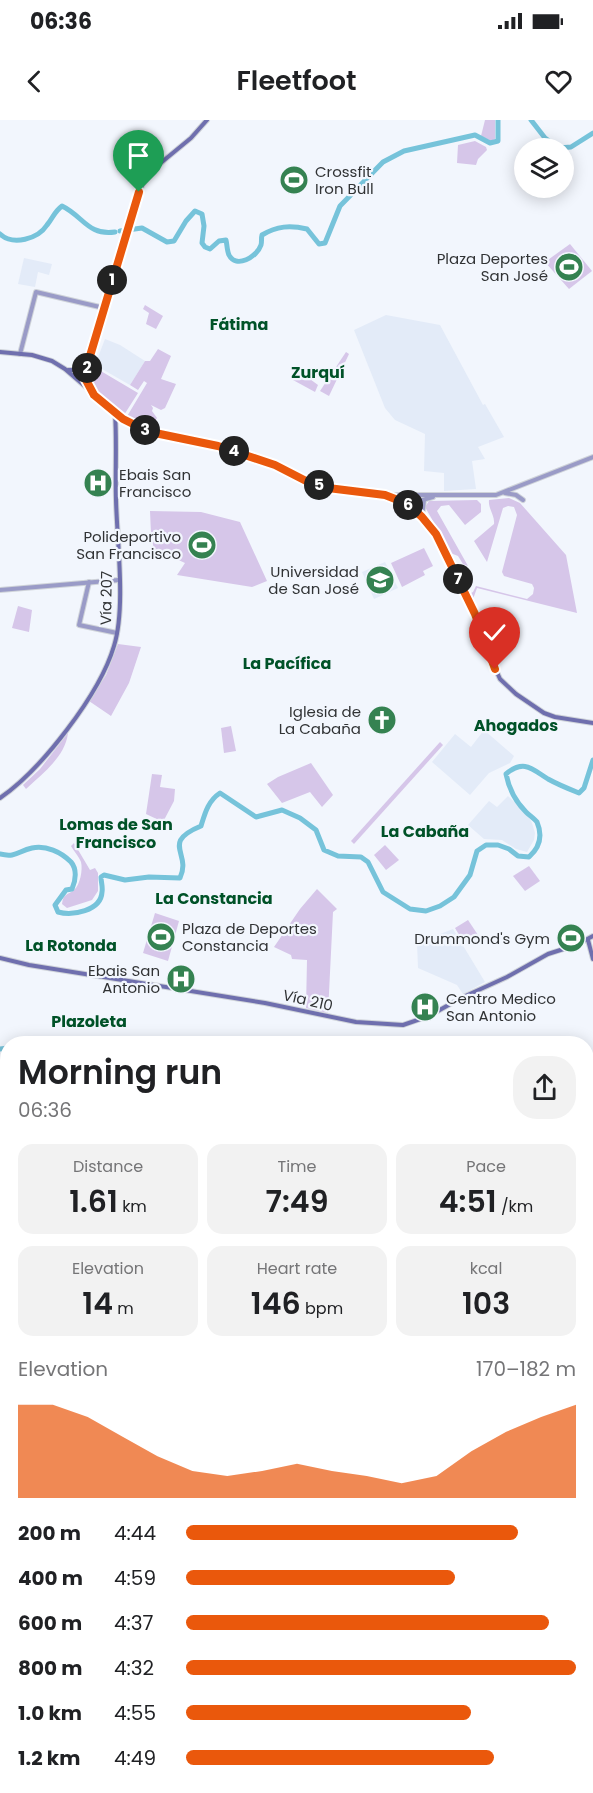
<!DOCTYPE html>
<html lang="en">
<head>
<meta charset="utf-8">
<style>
  body { margin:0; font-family:Poppins,sans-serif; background:#f2f2f2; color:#202124; height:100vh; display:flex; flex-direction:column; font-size:22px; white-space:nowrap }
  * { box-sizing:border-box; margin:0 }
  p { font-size:20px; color:#757577 }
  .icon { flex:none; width:33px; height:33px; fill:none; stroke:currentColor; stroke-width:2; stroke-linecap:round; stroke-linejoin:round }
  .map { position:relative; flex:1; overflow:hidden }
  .drawer { position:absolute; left:0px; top:916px; width:594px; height:758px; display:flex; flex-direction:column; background:#fff; border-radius:24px 24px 0 0; box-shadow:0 3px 15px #0003 }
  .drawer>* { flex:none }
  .controls { position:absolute; left:514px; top:18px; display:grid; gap:12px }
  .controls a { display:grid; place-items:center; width:60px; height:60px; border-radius:50%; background:#fff; box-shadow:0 3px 15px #0003; font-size:30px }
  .pin { position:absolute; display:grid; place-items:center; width:51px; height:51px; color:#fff; margin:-62px -26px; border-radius:50% 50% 50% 0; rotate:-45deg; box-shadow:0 0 6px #0007 }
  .pin .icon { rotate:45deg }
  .km { position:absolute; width:30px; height:30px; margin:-15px; border-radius:50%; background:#222; color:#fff; font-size:16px; line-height:30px; text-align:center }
  .round { display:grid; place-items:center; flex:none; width:63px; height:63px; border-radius:24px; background:#f2f2f2 }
  .summary { display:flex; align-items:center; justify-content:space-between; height:102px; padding:0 18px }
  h1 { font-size:33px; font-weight:600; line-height:45px }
  .metrics { display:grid; grid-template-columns:repeat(3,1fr); gap:9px; height:102px; padding:6px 18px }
  .metrics div { display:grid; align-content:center; border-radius:15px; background:#f2f2f2; text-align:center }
  .metrics b { font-size:30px; font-weight:600 }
  .metrics small { font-size:16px; font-weight:400 }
  .metrics p { font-size:16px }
  .chart { height:168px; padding:12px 18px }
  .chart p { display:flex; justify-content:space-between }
  .chart svg { width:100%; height:108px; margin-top:6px; fill:#ea580c; opacity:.7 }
  ul { padding:0 18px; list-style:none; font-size:20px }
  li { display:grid; grid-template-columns:96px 72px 1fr; align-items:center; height:45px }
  li i { height:15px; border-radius:8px; background:#ea580c }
  .status { display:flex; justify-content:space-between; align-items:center; height:42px; padding:0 30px; background:#fff; direction:ltr }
  .status svg { height:16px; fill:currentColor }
  header { display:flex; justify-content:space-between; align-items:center; height:78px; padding:0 18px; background:#fff; font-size:27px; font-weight:600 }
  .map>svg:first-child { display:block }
  .built { fill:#e3ebf8 }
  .green { fill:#d6c6e9 }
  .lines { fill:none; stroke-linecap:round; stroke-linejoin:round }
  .stream { stroke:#76c3da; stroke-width:1.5 }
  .river { stroke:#76c3da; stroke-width:5 }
  .tertiary-casing { stroke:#cfd3d9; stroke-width:6 }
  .secondary-casing { stroke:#cfd3d9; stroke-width:6 }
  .tertiary { stroke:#9a9bc7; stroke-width:4 }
  .secondary { stroke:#6f6fae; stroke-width:4 }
  .route-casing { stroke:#fff; stroke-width:12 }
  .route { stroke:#ea580c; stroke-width:8 }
  .labels { text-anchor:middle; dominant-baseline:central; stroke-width:4.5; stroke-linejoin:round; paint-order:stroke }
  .poi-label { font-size:15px; fill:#313335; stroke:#f2f6fd; text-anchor:end }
  .street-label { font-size:15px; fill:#313335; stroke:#f2f6fd }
  .neighbourhood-label { font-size:16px; font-weight:bold; fill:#005228; stroke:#f2f6fd }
</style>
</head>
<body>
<div class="status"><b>06:36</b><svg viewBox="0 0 49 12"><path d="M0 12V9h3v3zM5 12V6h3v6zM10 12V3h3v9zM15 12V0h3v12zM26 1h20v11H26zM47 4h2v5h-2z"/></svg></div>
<header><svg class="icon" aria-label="back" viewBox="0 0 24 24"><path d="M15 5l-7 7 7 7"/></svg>Fleetfoot<svg class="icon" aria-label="heart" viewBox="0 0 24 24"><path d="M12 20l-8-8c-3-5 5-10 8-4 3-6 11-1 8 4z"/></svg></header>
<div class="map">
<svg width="593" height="1673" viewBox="0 0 593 1673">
  <rect width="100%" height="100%" fill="#f2f6fd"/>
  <g class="built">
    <path d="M24,138l28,6 -3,11 -11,-3 -3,15 -17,-3z"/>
    <path d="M386,195l54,10 43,80 2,-1 19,33 -26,10 7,12 -13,2 4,28 -32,2v-18l-20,-2 1,-37 -30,-14 -10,-12 -31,-78z"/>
    <path d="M105,219l15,6 25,16 -15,24 -35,-20z"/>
    <path d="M385,442l13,26 -24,11 -12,-27z"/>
    <path d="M484,610l30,26 -4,7 -21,10 -19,22 -38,-33 23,-28 16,13z"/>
    <path d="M508,676l20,19 4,8 3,10 -1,7 -7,12 -11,-3 -14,-9 -18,-1 -16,-14 21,-24 8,6z"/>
    <path d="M453,809l32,53 -22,12 -6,-9 -39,-17 -1,-25z"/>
  </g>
  <g class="green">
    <path d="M485,0h10v19l-4,2 -10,-5z"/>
    <path d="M475,21l11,6 1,3 -9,9 -2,6 -19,-2 1,-18z"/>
    <path d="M570,124l22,27 -23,18 -24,-27z"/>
    <path d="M145,185l18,11 -7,13 -10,-5 3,-11 -6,-4z"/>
    <path d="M158,229l13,7 -10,23 15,5 -11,24 -4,2 -10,-5 2,3 -1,3 5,7 -4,6 -6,-5 -5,5 7,4 -23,-10 21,-35 -3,-2 -6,9 -8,-5 15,-24h5z"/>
    <path d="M346,232l3,2 -20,42 -9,-5z"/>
    <path d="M94,247l44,26 -14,22c-17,-14 -38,-23 -30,-48z"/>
    <path d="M299,251l19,14 -3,7 -22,-12z"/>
    <path d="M509,378l11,5 46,52 11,58 -100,-25 -5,14 -3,-8 4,-2 3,-6 51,13 6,-5 1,-6 -2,-4 -28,-8 -2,-4 15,-57 -3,-8 -6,-1 -5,2 -16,54 -13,-21 20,-17c1,-9 -6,-15 -5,-24z"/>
    <path d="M477,380l4,4v8l-16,13 -16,-20 -8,1 -4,5 31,55 -5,-2 -5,-8 -10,-4 -7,-17 -16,-28 4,-6z"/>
    <path d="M150,391l51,1 39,10 27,59 -15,6 -75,-12 8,-12 -22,-10 -5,5c-8,-15 -7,-30 -8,-47z"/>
    <path d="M424,428l9,18 -10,5 2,4 -23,12 -11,-24z"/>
    <path d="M18,486l14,4 -3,22 -17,-4z"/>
    <path d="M118,524l23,3 -12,36 -18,33 -22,-15 17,-26z"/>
    <path d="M231,606l5,25 -12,2 -3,-25z"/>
    <path d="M68,613c-3,24 -25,40 -42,56l-3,-4 17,-16z"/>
    <path d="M440,622l3,3 -89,99 -3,-3z"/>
    <path d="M311,643l22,32 -11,12 -12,-15 -28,11 -15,-19 11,-7z"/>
    <path d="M152,654l10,1 -2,12 15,2 -1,12 -11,21 -17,-8z"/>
    <path d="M74,723l16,27 5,-2 3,5v18l-6,9 -25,8 -5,-4c1,-10 5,-9 12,-14 6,-5 9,-20 7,-28 -2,-5 -7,-11 -10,-16z"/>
    <path d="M385,725l14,15 -13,10 -12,-15z"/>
    <path d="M529,746l11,15 -15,10 -12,-15z"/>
    <path d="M317,769l20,20 -4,3 -5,101 -22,-5 1,-48 -15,-1 -1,-4 -17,-8 26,-38z"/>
    <path d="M155,793l24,8 -11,40 -25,-8z"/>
    <path d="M468,800l10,15 -14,8 -9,-15z"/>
    <path d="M587,1288l4,3 2,5v65l-6,3z"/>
    <path d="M587,1573h6v100h-577l11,-7h559z"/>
  </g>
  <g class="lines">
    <g class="stream">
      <path d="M586,1284l7,3"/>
      <path d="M0,1362l8,-12"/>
    </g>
    <g class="river">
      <path d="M531,0l14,18 14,10 12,-1 22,-14"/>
      <path d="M120,111l22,-3 25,14 7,-1 12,-20 9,-10 7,3 2,12 -2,17 3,4 5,2 9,-8 7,-1c1,4 1,11 3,15 7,14 28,2 32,-10 1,-3 0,-7 1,-10 15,-9 28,-10 45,-6l12,15 6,-1 15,-37 43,-44 21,-11 71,-16 15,8 8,-2v-21"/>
      <path d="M0,114c13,12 38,5 47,-9 6,-7 7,-13 15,-19 21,10 26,30 53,26"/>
      <path d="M0,734c16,4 18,-3 32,-6 14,-3 29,4 39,14 6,7 5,18 1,27l-6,1 -11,15 3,7c14,4 43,-1 44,-20 1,-5 -1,-10 -1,-15l3,-2 21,5 24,-3 31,1c12,-25 -20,-35 21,-52 4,-13 7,-25 19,-33l36,24 26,-7 18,8 16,12 8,20 14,6 23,1 7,5 15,30 27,17 16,2 14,-5 14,-9 16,-22 7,-24 9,-6h12l11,4 9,7 11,1c10,-9 14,-21 8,-35 -2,-3 -8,-7 -11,-10 -10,-10 -17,-23 -20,-38 18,-15 26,-5 42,5 9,5 21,10 31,14l5,-5 9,-28"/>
      <path d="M0,929l8,-1"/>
      <path d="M586,1053l7,-6"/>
    </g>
    <g class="tertiary-casing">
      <g id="tertiary">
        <path d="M20,234l16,-62 68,16"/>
        <path d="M505,373l11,2 7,5"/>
        <path d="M389,375h107l97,-38"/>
        <path d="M408,384l25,-7"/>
        <path d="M422,397l2,-17"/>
        <path d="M89,462l-10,43 38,8"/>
        <path d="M0,470l119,-10"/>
        <path d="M0,1013l8,5"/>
        <path d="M586,1172l7,-4"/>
      </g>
    </g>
    <g class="secondary-casing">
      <g id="secondary">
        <path d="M0,232l32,3 20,6 13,8 58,50 22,11 73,16 57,19 36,18 25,6 49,5 23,10 14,13 14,17 39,80 16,45 9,20 16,15 28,19 11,4 38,6"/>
        <path d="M68,250h10l8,-4"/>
        <path d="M86,251v9l4,9"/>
        <path d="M75,257l8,-4 7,-14 52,-174 15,-19 34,-28 16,-18"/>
        <path d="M0,678c41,-28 100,-104 114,-152 12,-39 3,-104 2,-146 -1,-29 1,-58 -1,-87"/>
        <path d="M588,820l5,19"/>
        <path d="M0,838l29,7 236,38 91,19 47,3 26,-9 32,-18 46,-21 41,-23 28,-9 17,-9"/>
      </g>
    </g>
    <use href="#tertiary" class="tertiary"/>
    <use href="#secondary" class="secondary"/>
  </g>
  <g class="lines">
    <g class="route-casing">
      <path id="route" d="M139,72l-52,174 -1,14 8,15 29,24 16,8 16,6 63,13 57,19 35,18 18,5 57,7 23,9 14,13 14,17 39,80 20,55"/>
    </g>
    <use href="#route" class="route"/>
  </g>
  <defs>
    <g id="stadium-disc" transform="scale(1.5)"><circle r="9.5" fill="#358251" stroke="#f2f6fd"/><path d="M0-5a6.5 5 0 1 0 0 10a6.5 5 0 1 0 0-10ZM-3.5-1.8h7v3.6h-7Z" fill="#fff"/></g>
    <g id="hospital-disc" transform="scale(1.5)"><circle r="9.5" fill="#358251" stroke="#f2f6fd"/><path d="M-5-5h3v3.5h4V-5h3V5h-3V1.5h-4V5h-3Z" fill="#fff"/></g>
    <g id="university-disc" transform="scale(1.5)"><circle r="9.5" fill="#358251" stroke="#f2f6fd"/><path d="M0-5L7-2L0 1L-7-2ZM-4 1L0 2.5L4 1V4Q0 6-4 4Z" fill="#fff"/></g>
    <g id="church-disc" transform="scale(1.5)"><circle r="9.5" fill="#358251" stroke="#f2f6fd"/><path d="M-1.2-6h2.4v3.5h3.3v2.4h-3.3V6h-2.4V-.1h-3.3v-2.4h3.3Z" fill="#fff"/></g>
  </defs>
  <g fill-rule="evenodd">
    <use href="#stadium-disc" x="294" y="60"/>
    <use href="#stadium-disc" x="569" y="147"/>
    <use href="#hospital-disc" x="98" y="363"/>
    <use href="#stadium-disc" x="202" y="425"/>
    <use href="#university-disc" x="380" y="460"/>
    <use href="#church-disc" x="382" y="600"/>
    <use href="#stadium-disc" x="161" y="817"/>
    <use href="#stadium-disc" x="571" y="818"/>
    <use href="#hospital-disc" x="181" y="859"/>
    <use href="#hospital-disc" x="425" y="887"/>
  </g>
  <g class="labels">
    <g class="poi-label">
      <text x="315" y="51" text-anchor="start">Crossfit<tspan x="315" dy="17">Iron Bull</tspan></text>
      <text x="548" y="138">Plaza Deportes<tspan x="548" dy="17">San José</tspan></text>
      <text x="119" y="354" text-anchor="start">Ebais San<tspan x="119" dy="17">Francisco</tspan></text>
      <text x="181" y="416">Polideportivo<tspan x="181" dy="17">San Francisco</tspan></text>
      <text x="359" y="451">Universidad<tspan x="359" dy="17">de San José</tspan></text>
      <text x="361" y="591">Iglesia de<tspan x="361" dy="17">La Cabaña</tspan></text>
      <text x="182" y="808" text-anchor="start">Plaza de Deportes<tspan x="182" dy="17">Constancia</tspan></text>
      <text x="550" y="818">Drummond's Gym</text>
      <text x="160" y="850">Ebais San<tspan x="160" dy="17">Antonio</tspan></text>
      <text x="446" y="878" text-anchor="start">Centro Medico<tspan x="446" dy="17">San Antonio</tspan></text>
    </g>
    <g class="street-label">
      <text transform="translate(106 478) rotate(-89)">Vía 207</text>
      <text transform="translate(308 880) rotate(13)">Vía 210</text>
    </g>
    <g class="neighbourhood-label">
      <text x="239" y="204">Fátima</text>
      <text x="318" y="252">Zurquí</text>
      <text x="287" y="543">La Pacífica</text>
      <text x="516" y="605">Ahogados</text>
      <text x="116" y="704">Lomas de San<tspan x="116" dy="18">Francisco</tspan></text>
      <text x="425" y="711">La Cabaña</text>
      <text x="214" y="778">La Constancia</text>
      <text x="71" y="825">La Rotonda</text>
      <text x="89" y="901">Plazoleta</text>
    </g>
  </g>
</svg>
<div class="controls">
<a><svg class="icon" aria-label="layers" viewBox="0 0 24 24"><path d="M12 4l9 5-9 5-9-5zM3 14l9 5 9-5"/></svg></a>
</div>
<div class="pin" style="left:139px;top:72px;background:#1e9e55"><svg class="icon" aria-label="arrive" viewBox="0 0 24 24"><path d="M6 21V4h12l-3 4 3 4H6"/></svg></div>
<div class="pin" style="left:495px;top:549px;background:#d93025"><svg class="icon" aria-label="check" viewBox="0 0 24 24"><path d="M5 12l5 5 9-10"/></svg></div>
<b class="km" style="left:112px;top:160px">1</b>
<b class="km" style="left:87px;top:248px">2</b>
<b class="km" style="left:145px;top:310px">3</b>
<b class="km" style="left:234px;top:331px">4</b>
<b class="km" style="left:319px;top:365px">5</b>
<b class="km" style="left:408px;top:385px">6</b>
<b class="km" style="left:458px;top:459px">7</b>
<section class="drawer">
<div class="summary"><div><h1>Morning run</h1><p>06:36</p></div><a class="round"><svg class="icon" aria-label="share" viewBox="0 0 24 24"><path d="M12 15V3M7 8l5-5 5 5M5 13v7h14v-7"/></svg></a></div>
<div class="metrics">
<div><p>Distance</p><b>1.61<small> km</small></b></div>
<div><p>Time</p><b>7:49</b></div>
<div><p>Pace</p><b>4:51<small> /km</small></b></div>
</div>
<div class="metrics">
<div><p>Elevation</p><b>14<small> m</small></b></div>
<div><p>Heart rate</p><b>146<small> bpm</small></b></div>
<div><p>kcal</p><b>103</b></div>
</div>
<div class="chart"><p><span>Elevation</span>170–182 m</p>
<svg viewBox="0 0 160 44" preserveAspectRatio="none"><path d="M0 44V6L10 6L20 11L30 19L40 27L50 33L60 35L70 33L80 30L90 33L100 35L110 38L120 35L130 25L140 17L150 11L160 6V44z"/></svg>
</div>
<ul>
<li><b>200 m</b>4:44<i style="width:85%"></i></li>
<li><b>400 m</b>4:59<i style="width:69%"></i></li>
<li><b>600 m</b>4:37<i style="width:93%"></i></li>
<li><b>800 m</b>4:32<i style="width:100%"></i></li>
<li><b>1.0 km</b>4:55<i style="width:73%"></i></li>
<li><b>1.2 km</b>4:49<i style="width:79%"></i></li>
</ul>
</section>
</div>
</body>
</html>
